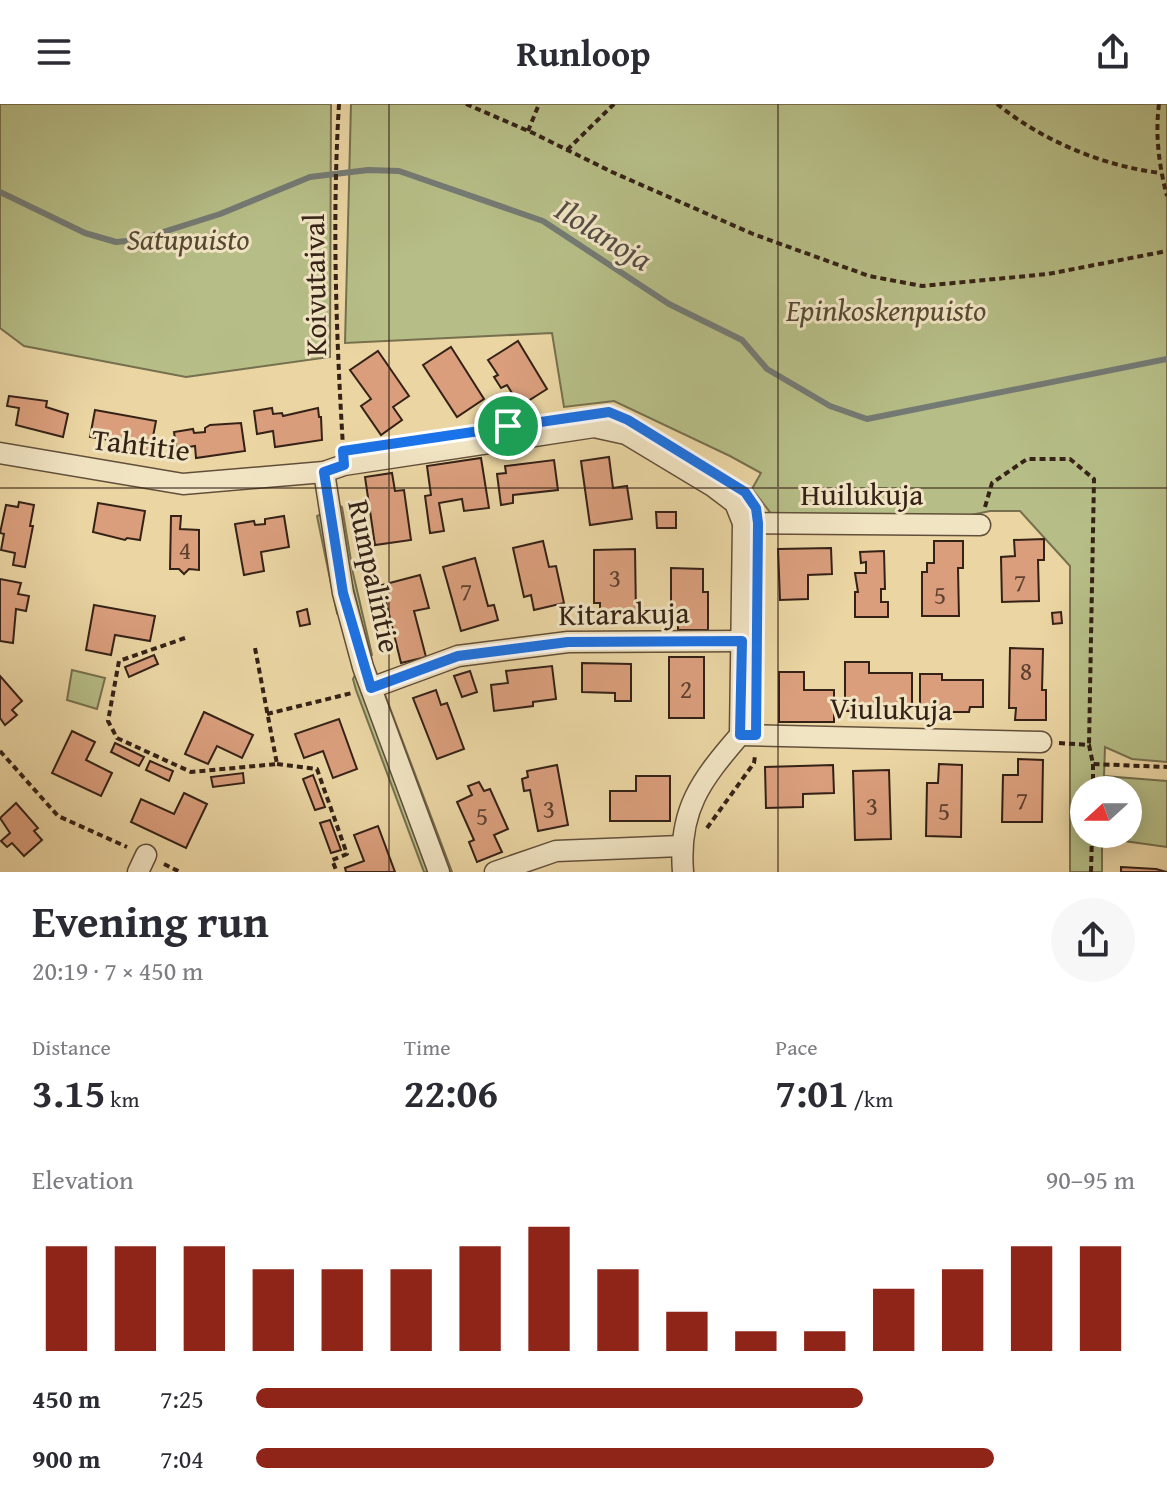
<!DOCTYPE html>
<html lang="en">
<head>
<meta charset="utf-8">
<style>
  body { margin:0; font-family:"Gentium Book Plus",serif; background:#f7f7f7; color:#2b2b33; height:100vh; display:flex; flex-direction:column; font-size:30px; white-space:nowrap }
  * { box-sizing:border-box; margin:0 }
  p { font-size:26px; color:#7c7c81 }
  .icon { flex:none; width:44px; height:44px; fill:none; stroke:currentColor; stroke-width:2; stroke-linecap:round; stroke-linejoin:round }
  .map { position:relative; height:768px; overflow:hidden }
  .details { display:flex; flex-direction:column; background:#fff; flex:1 }
  .details>* { flex:none }
  .needle { width:52px; rotate:249deg }
  .tools { position:absolute; left:1070px; top:672px; display:grid; gap:16px }
  .tools a { display:grid; place-items:center; width:72px; height:72px; border-radius:50%; background:#fff; box-shadow:0 4px 20px #0003; font-size:40px }
  .pin { position:absolute; display:grid; place-items:center; width:68px; height:68px; color:#fff; margin:-34px; border:4px solid #fff; border-radius:50%; box-shadow:0 2px 8px #0007 }
  .round { display:grid; place-items:center; flex:none; width:84px; height:84px; border-radius:42px; background:#f7f7f7 }
  .overview { display:flex; align-items:center; justify-content:space-between; height:136px; padding:0 32px }
  h1 { font-size:44px; font-weight:700; line-height:60px }
  .figures { display:grid; grid-template-columns:repeat(3,1fr); gap:12px; height:136px; padding:8px 32px }
  .figures div { display:grid; align-content:center }
  .figures b { font-size:40px; font-weight:700 }
  .figures small { font-size:22px; font-weight:400 }
  .figures p { font-size:22px }
  .chart { height:224px; padding:16px 32px }
  .chart p { display:flex; justify-content:space-between }
  .chart svg { width:100%; height:144px; margin-top:8px; stroke:#8f2418; stroke-width:6 }
  ul { padding:0 32px; list-style:none; font-size:26px }
  li { display:grid; grid-template-columns:128px 96px 1fr; align-items:center; height:60px }
  li i { height:20px; border-radius:10px; background:#8f2418 }
  header { display:flex; justify-content:space-between; align-items:center; height:104px; padding:0 32px; background:#fff; font-size:36px; font-weight:700 }
  .map>svg:first-child { display:block }
  .green { fill:#b6bd86; stroke:#76704e; stroke-width:2; fill-rule:evenodd }
  .lines { fill:none; stroke-linecap:round; stroke-linejoin:round }
  .stream { stroke:#747a74; stroke-width:6 }
  .building { fill:#da9e7c; stroke:#352217; stroke-width:2 }
  .minor-casing { stroke:#624f3a; stroke-width:23 }
  .path { stroke:#352217; stroke-width:4; stroke-dasharray:6 4; stroke-linecap:butt }
  .minor { stroke:#f1e4c3; stroke-width:20 }
  .route-casing { stroke:#fff; stroke-width:16 }
  .route { stroke:#1a73e8; stroke-width:10 }
  .grid { fill:none; stroke:#352217; stroke-width:2; stroke-opacity:0.55 }
  .labels { text-anchor:middle; dominant-baseline:central; stroke-width:6; stroke-linejoin:round; paint-order:stroke }
  .number-label { font-size:26px; fill:#5e4130 }
  .park-label { font-size:30px; font-style:italic; fill:#554933; stroke:#f1e4c3 }
  .street-label { font-size:30px; fill:#352217; stroke:#f1e4c3 }
  .water-label { font-size:32px; font-style:italic; fill:#544e46; stroke:#f1e4c3 }
</style>
</head>
<body>
<header><svg class="icon" aria-label="menu" viewBox="0 0 24 24"><path d="M4 6h16M4 12h16M4 18h16"/></svg>Runloop<svg class="icon" aria-label="share" viewBox="0 0 24 24"><path d="M12 15V3M7 8l5-5 5 5M5 13v7h14v-7"/></svg></header>
<div class="map">
<svg width="1167" height="768" viewBox="0 0 1167 768">
  <rect width="100%" height="100%" fill="#ead5a3"/>
  <filter id="stains"><feTurbulence type="fractalNoise" baseFrequency=".0025" numOctaves="4"/><feColorMatrix values="0 0 0 0 .2 0 0 0 0 .09 0 0 0 0 .02 0 0 0 .5 -.17"/></filter>
  <radialGradient id="worn" r=".72"><stop offset=".6" stop-color="#630" stop-opacity="0"/><stop offset="1" stop-color="#630" stop-opacity=".3"/></radialGradient>
  <g class="green">
    <path d="M0,0h331l-1,253 -144,20 -162,-31 -24,-18z"/>
    <path d="M351,0h816v658l-35,-3 -27,-12 -1,29 63,5v66l-65,-9v34h-32v-306l-50,-55h-30l-19,4 -198,1 -21,-27 9,-16 -31,-17 -116,-55 -50,6 -12,-74 -207,10zM1084,686h44v44h-44z"/>
    <path d="M339,401l3,2 11,66 19,82 -2,2 -22,-90z"/>
    <path d="M321,410l17,98 -1,1 -20,-97z"/>
    <path d="M72,566l33,8 -8,31 -30,-9z"/>
    <path d="M355,571l73,197h-4l-68,-182 -3,-11z"/>
    <path d="M384,588l68,180h-4l-66,-175z"/>
  </g>
  <g class="lines">
    <path class="stream" d="M0,88l85,41 31,9 22,-2 82,-26 90,-37 58,-7 31,1 144,50 126,83 73,36 25,29 63,37 37,13 300,-60"/>
  </g>
  <g class="building">
    <path d="M518,237l29,48 -27,17 -13,-21 -6,3 -7,-11 4,-2 -10,-15z"/>
    <path d="M451,243l33,52 -27,18 -34,-52z"/>
    <path d="M378,247l31,45 -16,11 9,13 -21,15 -20,-29 10,-7 -21,-29z"/>
    <path d="M9,292l38,5 -1,6 22,7 -5,23 -47,-12 3,-17 -12,-2z"/>
    <path d="M272,304l1,6 9,-1 1,3 35,-8 1,9h2l1,23 -47,7 -2,-16 -16,3 -3,-23z"/>
    <path d="M95,306l61,11 -6,31 -42,-7 1,-5 -19,-3z"/>
    <path d="M241,319l4,28 -49,7 -1,-12 -7,1 1,4 -12,2 -3,-21 19,-3 1,4 11,-1v-4l5,-3z"/>
    <path d="M609,353l4,31 14,-2 5,33 -42,6 -9,-64z"/>
    <path d="M481,354l8,50 -25,3 -2,-12 -23,4 5,28 -14,2 -5,-37 6,-1 -4,-29z"/>
    <path d="M554,356l4,30 -45,5v8l-12,2 -4,-31 9,-1 -1,-7z"/>
    <path d="M392,369l3,18 9,-1 7,50 -36,5 -10,-68z"/>
    <path d="M19,398l15,3 -4,21h3l-8,41 -12,-2 2,-12 -14,-3 3,-16 -4,-1 6,-28 12,2z"/>
    <path d="M98,399l47,8 -5,29 -13,-2 -2,2 -32,-8z"/>
    <path d="M656,408h20v16h-19z"/>
    <path d="M171,412h10l-1,13 19,1v40l-10,-1 -5,5 -5,-5h-9z"/>
    <path d="M284,412l5,31 -28,5 3,19 -20,4 -9,-51 19,-3 1,4 10,-1v-5z"/>
    <path d="M1044,435v21h-6l1,41 -37,1 -1,-45 14,-1 -1,-16z"/>
    <path d="M543,437l6,26 7,-1 8,37 -30,7 -3,-15 -7,2 -11,-49z"/>
    <path d="M934,437h29v27h-5l1,48h-37v-44h5v-9h7z"/>
    <path d="M831,444l1,26 -24,1v24l-28,1 -2,-51z"/>
    <path d="M635,445l1,66h-36v-12h-6v-53z"/>
    <path d="M884,447l1,38h-4v13h7v15h-33v-25h3l-3,-19h11v-11l-5,1 -1,-11z"/>
    <path d="M475,454l13,48 6,-1 4,15 -37,11 -18,-64z"/>
    <path d="M671,464l32,1v23h5v38h-30v-18h-7z"/>
    <path d="M420,471l9,33 -15,3 12,46 -25,6 -19,-78z"/>
    <path d="M0,475l21,4 -3,11 11,2 -3,15 -10,-2 -3,34 -13,-2z"/>
    <path d="M94,501l61,11 -5,25 -35,-6 -4,20 -25,-5z"/>
    <path d="M307,505l3,15 -10,2 -3,-14z"/>
    <path d="M1061,508l1,11 -9,1 -1,-11z"/>
    <path d="M1010,544l33,1 -1,41h4v30h-31l1,-12h-7z"/>
    <path d="M154,551l4,9 -29,13 -4,-10z"/>
    <rect x="669" y="553" width="35" height="61"/>
    <path d="M845,558h24v11h43v36h-18v7h-16v-5h-33z"/>
    <path d="M582,559l49,1v37h-16v-8l-33,-1z"/>
    <path d="M552,562l4,33 -23,3v4l-39,5 -3,-26 17,-2 -2,-12z"/>
    <path d="M470,567l7,21 -15,5 -8,-21z"/>
    <path d="M779,568h25v18h30v32h-55z"/>
    <path d="M920,570h22v6h41v27h-13l-1,5h-36l1,-3h-14z"/>
    <path d="M0,572l22,25 -10,9 5,5 -12,10 -5,-7z"/>
    <path d="M436,586l5,15 6,-2 17,46 -27,10 -24,-61z"/>
    <path d="M204,608l49,23 -11,23 -25,-12 -9,18 -23,-10z"/>
    <path d="M339,615l18,50 -24,9 -10,-27 -19,7 -9,-24z"/>
    <path d="M72,627l23,11 -9,18 26,13 -11,23 -49,-23z"/>
    <path d="M115,639l29,14 -5,9 -28,-14z"/>
    <path d="M1018,655l25,1 -1,62h-40l1,-47h15z"/>
    <path d="M150,657l23,10 -4,10 -23,-11z"/>
    <path d="M939,660l23,1 -1,72 -35,-1 1,-53h11z"/>
    <path d="M557,661l11,60 -30,6 -8,-41 -6,1 -2,-12 6,-2 -1,-6z"/>
    <path d="M833,661l1,28 -31,1v13l-37,1 -1,-41z"/>
    <path d="M889,666l2,69 -36,1 -2,-69z"/>
    <path d="M243,669l1,10 -31,4 -2,-10z"/>
    <path d="M313,671l12,32 -10,3 -12,-31z"/>
    <path d="M636,672h34v45h-60v-30h26z"/>
    <path d="M479,678l5,9 6,-2 18,40 -14,6 8,17 -25,10 -8,-20 5,-2 -17,-38 15,-7 -4,-9z"/>
    <path d="M184,689l23,11 -21,44 -55,-26 10,-23 33,15z"/>
    <path d="M16,699l22,25 -4,3 8,9 -18,16 -12,-13 -5,4 -6,-6 9,-8 -10,-15z"/>
    <path d="M330,716l11,30 -10,3 -11,-30z"/>
    <path d="M378,722l17,46h-49l-1,-4 19,-7 -10,-26z"/>
    <path d="M1121,763l35,2 11,3h-46z"/>
  </g>
  <g class="lines">
    <g class="minor-casing">
      <g id="minor">
        <path d="M0,349l183,31 141,-12 20,-7 250,-38 32,7 88,53 21,16 8,20 -3,212c-39,45 -62,75 -57,137"/>
        <path d="M324,368l19,121 20,74 76,205"/>
        <path d="M743,419l237,2"/>
        <path d="M371,584l87,-32 110,-14 174,-1"/>
        <path d="M740,631l301,7"/>
        <path d="M138,768l8,-17"/>
        <path d="M495,768l61,-21 125,-5"/>
      </g>
    </g>
    <g class="path">
      <path d="M339,0c-7,115 -3,228 4,343"/>
      <path d="M466,0l67,29 79,39 141,62 116,42 53,10 126,-12 119,-23"/>
      <path d="M997,0c46,37 106,62 164,69"/>
      <path d="M1159,0c-4,31 0,62 8,92"/>
      <path d="M528,27l11,-27"/>
      <path d="M567,46l47,-46"/>
      <path d="M985,403l7,-24 35,-24h43l24,20 -5,266"/>
      <path d="M185,534l-66,23 -11,60 9,17 74,34 86,-8 -22,-116"/>
      <path d="M267,610l85,-21"/>
      <path d="M1059,639l30,2 4,19 74,3"/>
      <path d="M0,647l58,65 69,31"/>
      <path d="M277,660l40,5 30,85 -15,6 5,12"/>
      <path d="M1093,686v-26"/>
      <path d="M707,724l47,-65 1,-7"/>
      <path d="M164,760l16,8"/>
      <path d="M1091,768l1,-38"/>
    </g>
    <use href="#minor" class="minor"/>
  </g>
  <g class="lines">
    <g class="route-casing">
      <path id="route" d="M609,308l19,8 117,72 11,16 2,15 -2,212h-16l2,-94 -174,1 -110,14 -87,32 -28,-95 -19,-121 20,-7 -1,-14z"/>
    </g>
    <use href="#route" class="route"/>
  </g>
  <path class="grid" d="M389,0v768M778,0v768M0,384h1167"/>
  <g class="labels">
    <g class="number-label">
      <text x="185" y="445">4</text>
      <text x="615" y="473">3</text>
      <text x="1020" y="477">7</text>
      <text x="466" y="486">7</text>
      <text x="940" y="490">5</text>
      <text x="1026" y="566">8</text>
      <text x="686" y="584">2</text>
      <text x="1022" y="695">7</text>
      <text x="872" y="701">3</text>
      <text x="549" y="704">3</text>
      <text x="944" y="706">5</text>
      <text x="482" y="711">5</text>
    </g>
    <g class="park-label">
      <text x="188" y="135">Satupuisto</text>
      <text x="886" y="206">Epinkoskenpuisto</text>
    </g>
    <g class="street-label">
      <text transform="translate(314 181) rotate(-91)">Koivutaival</text>
      <text transform="translate(141 340) rotate(7)">Tahtitie</text>
      <text x="862" y="390">Huilukuja</text>
      <text transform="translate(375 472) rotate(78)">Rumpalintie</text>
      <text transform="translate(624 509) rotate(-1)">Kitarakuja</text>
      <text transform="translate(891 604) rotate(1)">Viulukuja</text>
    </g>
    <g class="water-label">
      <text transform="translate(604 130) rotate(32)">Ilolanoja</text>
    </g>
  </g>
  <rect width="100%" height="100%" filter="url(#stains)"/>
  <rect width="100%" height="100%" fill="url(#worn)"/>
</svg>
<div class="tools">
<a><svg class="needle" viewBox="-14 -14 28 28"><path d="M0-13l5 13h-10z" fill="#e53935"/><path d="M0 13l5-13h-10z" fill="#7c7c81"/></svg></a>
</div>
<div class="pin" style="left:508px;top:322px;background:#1e9e55"><svg class="icon" aria-label="arrive" viewBox="0 0 24 24"><path d="M6 21V4h12l-3 4 3 4H6"/></svg></div>
</div>
<section class="details">
<div class="overview"><div><h1>Evening run</h1><p>20:19 · 7 × 450 m</p></div><a class="round"><svg class="icon" aria-label="share" viewBox="0 0 24 24"><path d="M12 15V3M7 8l5-5 5 5M5 13v7h14v-7"/></svg></a></div>
<div class="figures">
<div><p>Distance</p><b>3.15<small> km</small></b></div>
<div><p>Time</p><b>22:06</b></div>
<div><p>Pace</p><b>7:01<small> /km</small></b></div>
</div>
<div class="chart"><p><span>Elevation</span>90–95 m</p>
<svg viewBox="0 0 160 44" preserveAspectRatio="none"><path d="M5 44V12M15 44V12M25 44V12M35 44V19M45 44V19M55 44V19M65 44V12M75 44V6M85 44V19M95 44V32M105 44V38M115 44V38M125 44V25M135 44V19M145 44V12M155 44V12"/></svg>
</div>
<ul>
<li><b>450 m</b>7:25<i style="width:69%"></i></li>
<li><b>900 m</b>7:04<i style="width:84%"></i></li>
</ul>
</section>
</body>
</html>
